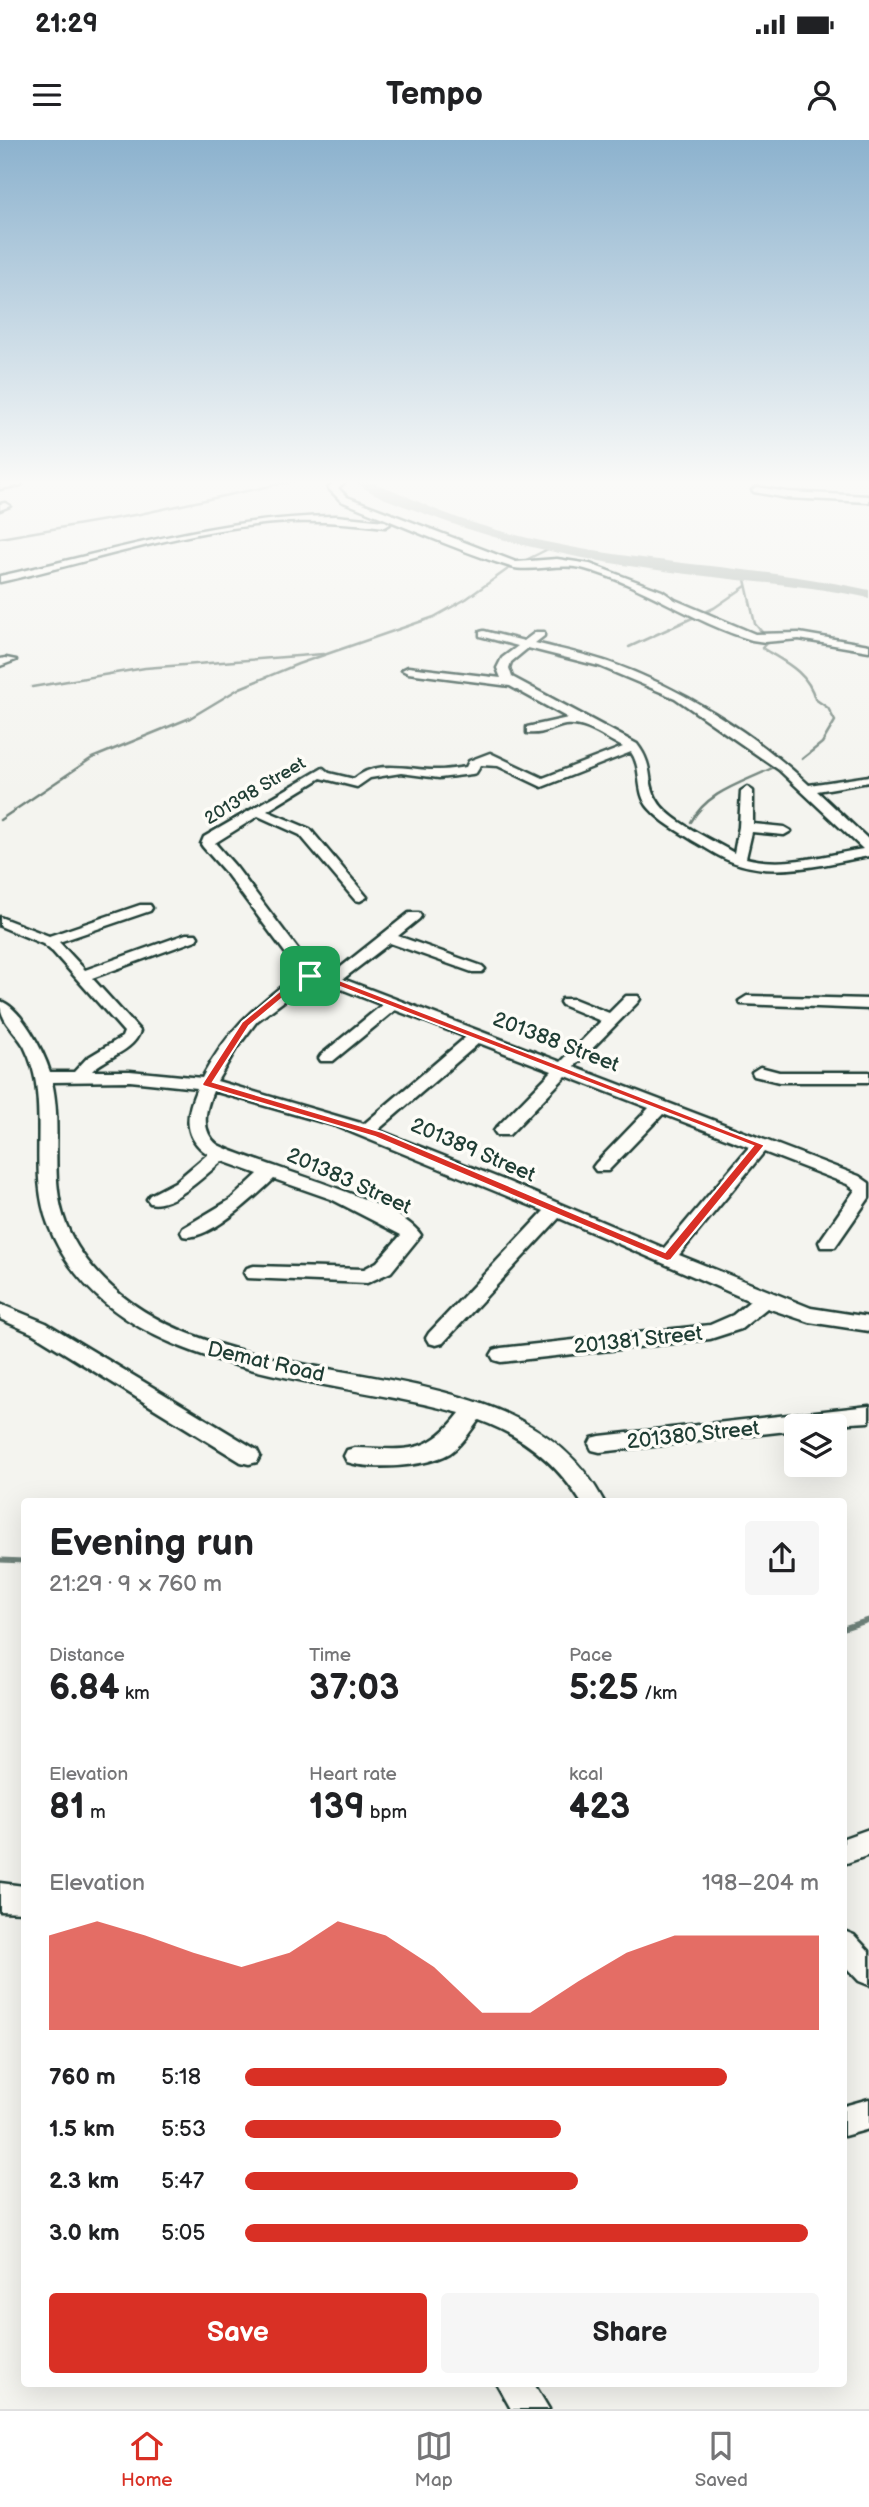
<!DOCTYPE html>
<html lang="en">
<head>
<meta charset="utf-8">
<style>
  body { margin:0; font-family:"Balsamiq Sans",sans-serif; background:#f6f6f6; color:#202124; height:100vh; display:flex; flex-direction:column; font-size:26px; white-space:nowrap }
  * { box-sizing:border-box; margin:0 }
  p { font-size:23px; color:#757577 }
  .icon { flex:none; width:38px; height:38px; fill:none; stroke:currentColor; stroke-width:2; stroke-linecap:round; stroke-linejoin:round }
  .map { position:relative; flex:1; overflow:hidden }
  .details { position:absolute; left:21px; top:1358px; width:826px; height:889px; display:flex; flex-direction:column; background:#fff; border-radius:7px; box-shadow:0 7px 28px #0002 }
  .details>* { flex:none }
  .tools { position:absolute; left:784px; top:1274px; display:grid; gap:14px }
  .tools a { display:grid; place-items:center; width:63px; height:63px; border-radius:7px; background:#fff; box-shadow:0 7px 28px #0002; font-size:35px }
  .pin { position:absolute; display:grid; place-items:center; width:60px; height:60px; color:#fff; margin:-30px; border-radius:14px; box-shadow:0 4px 10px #0006 }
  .round { display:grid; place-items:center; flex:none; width:74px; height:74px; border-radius:7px; background:#f6f6f6 }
  .headline { display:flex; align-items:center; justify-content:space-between; height:119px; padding:0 28px }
  h1 { font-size:38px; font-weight:700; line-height:52px }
  .stats { display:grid; grid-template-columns:repeat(3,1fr); gap:10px; height:119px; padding:7px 28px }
  .stats div { display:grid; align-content:center }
  .stats b { font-size:35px; font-weight:700 }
  .stats small { font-size:19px; font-weight:400 }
  .stats p { font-size:19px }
  .chart { height:196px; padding:14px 28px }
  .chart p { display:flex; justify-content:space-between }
  .chart svg { width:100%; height:126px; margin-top:7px; fill:#d93025; opacity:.7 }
  .button { display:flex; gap:14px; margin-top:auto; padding:14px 28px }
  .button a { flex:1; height:80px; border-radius:7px; background:#d93025; color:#fff; font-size:28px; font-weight:700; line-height:80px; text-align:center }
  .button a+a { background:#f6f6f6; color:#202124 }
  ul { padding:0 28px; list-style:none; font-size:23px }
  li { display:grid; grid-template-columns:112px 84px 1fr; align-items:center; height:52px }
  li i { height:18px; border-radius:9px; background:#d93025 }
  .status { display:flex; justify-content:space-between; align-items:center; height:49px; padding:0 35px; background:#fff; direction:ltr }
  .status svg { height:19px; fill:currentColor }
  header { display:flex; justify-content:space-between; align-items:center; height:91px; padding:0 28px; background:#fff; font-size:32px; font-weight:700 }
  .tab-bar { display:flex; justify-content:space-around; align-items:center; height:98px; border-top:2px solid #e0e0e0; background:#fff; font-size:19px; color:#757577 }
  .tab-bar a { display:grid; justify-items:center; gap:4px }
  .tab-bar .current { color:#d93025 }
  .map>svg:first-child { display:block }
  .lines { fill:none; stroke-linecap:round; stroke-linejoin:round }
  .stream-far1 { stroke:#6e8179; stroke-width:2.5 }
  .stream { stroke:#6e8179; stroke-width:5 }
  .river { fill:#a3aea7; fill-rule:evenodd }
  .minor-casing { stroke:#1f3d34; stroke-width:5 }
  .minor { fill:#fdfcf7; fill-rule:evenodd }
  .route { fill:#d93025; stroke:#fff; stroke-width:2; fill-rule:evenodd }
  .labels { text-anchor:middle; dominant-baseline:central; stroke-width:7; stroke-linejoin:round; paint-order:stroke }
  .far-street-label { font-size:18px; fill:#1f3d34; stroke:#fdfcf7 }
  .street-label { font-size:21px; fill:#1f3d34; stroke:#fdfcf7 }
</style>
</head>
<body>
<div class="status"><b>21:29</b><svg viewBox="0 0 49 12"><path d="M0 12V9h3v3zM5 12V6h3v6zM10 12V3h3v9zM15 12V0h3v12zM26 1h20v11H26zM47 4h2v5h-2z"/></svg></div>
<header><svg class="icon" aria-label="menu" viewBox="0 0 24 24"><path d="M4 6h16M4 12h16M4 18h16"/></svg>Tempo<svg class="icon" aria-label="person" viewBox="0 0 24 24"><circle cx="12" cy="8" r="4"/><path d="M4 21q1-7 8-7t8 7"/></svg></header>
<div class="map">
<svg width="869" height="2269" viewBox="0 0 869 2269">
  <rect width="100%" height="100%" fill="#f4f4ef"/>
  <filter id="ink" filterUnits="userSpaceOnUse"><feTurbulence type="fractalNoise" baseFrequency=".0143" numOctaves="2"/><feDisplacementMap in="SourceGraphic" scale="14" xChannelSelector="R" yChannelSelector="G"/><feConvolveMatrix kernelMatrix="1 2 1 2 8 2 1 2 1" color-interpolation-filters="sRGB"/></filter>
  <g filter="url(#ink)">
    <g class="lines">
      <g class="stream-far1">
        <path d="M0,398l140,-24 158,-34"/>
        <path d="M744,435l11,49 14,16 -7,8c23,14 46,24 53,51l13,9 7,13 -13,22 -20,16"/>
        <path d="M629,507l85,-39 32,-22"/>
        <path d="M32,547l113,-19 178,-14"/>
        <path d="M0,680l92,-62 98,-40 50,-30 58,-24 136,-47 32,-18 42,-30 46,-23"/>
        <path d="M691,682c17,-32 55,-40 85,-56"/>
      </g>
      <g class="stream">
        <path d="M0,1420l24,1"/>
        <path d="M844,1488l25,-8"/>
      </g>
      <path class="river" d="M353,340c28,0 62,22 89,32 28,11 57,19 86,26 113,27 229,27 341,52v8c-54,-12 -109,-15 -164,-22 -96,-11 -194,-28 -285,-64 -21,-8 -50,-17 -67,-32z"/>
      <g class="minor-casing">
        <g id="minor">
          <path d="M18,340l4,3 -1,2 -21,4v-6z"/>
          <path d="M337,340h10l-9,8 9,9 169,65 41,-3 33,5 72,27 13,9 80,34 44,-1 70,12v6l-70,-12 -34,3 -13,-2c-58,-17 -108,-55 -167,-71 -25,-7 -55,4 -74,-2 -58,-18 -114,-44 -170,-66l-13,-13z"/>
          <path d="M757,347l30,5 82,4v6l-82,-4 -33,-6 -2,-2z"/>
          <path d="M0,364l5,-1 5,3 -10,4z"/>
          <path d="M336,376l49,5 5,3 -5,3c-32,-4 -64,-6 -96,-5 -98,5 -194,39 -289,60v-6c114,-25 218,-59 336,-60z"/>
          <path d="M484,491l40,10 12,-9h8v4l-9,7c24,6 49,11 73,19 72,25 146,71 201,123l60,-9v6l-52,9 52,49v16c-45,8 -94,23 -139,5 -13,-5 -25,-14 -38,-21 -15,-10 -31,-18 -43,-32 -14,-16 -6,-39 -18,-56l-89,35 -44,-21 -17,-1 -5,8 -4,1 -33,4 -38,-5 -31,5 -13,9 -36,-9 -54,33 43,18 57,68 -7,4 -5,-1 -55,-65 -42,-19 -43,27 21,24 79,105 16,3 78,-62h10l2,3 -2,3 -21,17 84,30 3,3 -3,3h-10l-82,-29 -47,36 218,83 40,-41 -39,-16 -2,-3 2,-3h12l35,14 17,-17h12l2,3 -2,3 -64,65 285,109 10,7v15l-34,49h-14l-2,-5 36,-52 -8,-6 -83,-32 -85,103 132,53 58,9v14l-60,-9 -42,-14 -26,21 -31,10 -209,23 -7,-2 -3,-5 3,-5 7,-2 209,-23 23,-10 17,-14 -191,-83 -116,125 -7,2 -7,-2 -3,-5 3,-5 115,-122 -208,-85 -123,-35c-8,19 -13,40 5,54 43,21 181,55 203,90l-30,37 -24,11 -120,-5 -3,-5 3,-5 7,-2 110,3 13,-7 24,-27 -70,-36 -57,-20c-17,16 -67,64 -91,57l-2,-4 2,-4 47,-28 28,-26 -36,-13c-16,13 -50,48 -72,42l-3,-4 3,-4 25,-13 33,-28c-26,-17 -22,-41 -11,-66l-67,-7 -78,1c11,47 -4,96 14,142 11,28 32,52 55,71 136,110 399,44 483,207h-23c-25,-40 -58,-66 -102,-82 -9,11 -17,25 -29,33 -24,14 -77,17 -103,9l-3,-6 3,-6 8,-2c50,1 71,9 105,-35 -134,-38 -353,-34 -412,-189 -16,-42 -6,-88 -11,-132 -1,-15 -6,-32 -13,-46 -10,-17 -24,-24 -24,-45 21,6 44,51 50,71h24l13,-14 35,-21 2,-5 -71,-80 -10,-8 -43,-18v-9l49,19 91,-31h10l2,3 -2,3 -91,31 26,28 101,-36h10l2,3 -2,3 -104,38 48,53c-7,21 -33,25 -48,40h38l72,7c27,-50 49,-68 93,-102l6,-2 -75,-101 -23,-26 -2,-3 3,-7 119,-69 6,5 25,6c24,-21 57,-8 85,-9 9,0 18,-2 27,-3l3,-6 21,-8 53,25 80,-31c-18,-9 -38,-25 -58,-22 -13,3 -23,10 -38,8v-6l41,-9 -58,-32 -102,-13 -6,-3 6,-3 93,11 -4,-10 5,-10 16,-12 -38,-10v-4zM528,508l71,18 76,32 104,72 84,79c-38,6 -79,19 -117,9l6,-26 32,3 7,-4 -7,-4 -31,-3v-33l-6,-4 -6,4 -2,36 -5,26c-21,-13 -66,-32 -77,-53 -11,-18 -2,-33 -20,-56l-125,-67 -3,-9 2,-6zM311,841h10l61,24 -61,50 -2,3 2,3h12l62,-51 71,27 -102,87 -147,-43 19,-32 21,-28zM479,903l73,28 -55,56 -3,4 3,4h12l57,-59 83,32 -53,55 -3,4 3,4h12l55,-57 86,33 -85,101 -158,-67 -128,-51z"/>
          <path d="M6,518l10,2 -16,6v-7z"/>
          <path d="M747,856l122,3v10l-128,-5 -2,-3z"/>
          <path d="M760,927l19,5h90v10h-90l-25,-6 -2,-4z"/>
          <path d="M0,1164l46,19 211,127 3,6 -3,6 -8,2 -8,-2 -209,-129 -32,-14z"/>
          <path d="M869,1266v16l-73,4v4l-196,22 -8,-2 -3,-6 3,-6 8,-2z"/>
          <path d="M869,1689v26l-25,9v-26z"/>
          <path d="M0,1743l24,3v26l-24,-1z"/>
          <path d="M844,1791l10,4 15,16v34l-10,-4 -15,-16z"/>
          <path d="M869,1959v30l-25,7v-30z"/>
          <path d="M497,2244h37l15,25h-38z"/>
        </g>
      </g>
      <use href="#minor" class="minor"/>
    </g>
  </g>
  <linearGradient id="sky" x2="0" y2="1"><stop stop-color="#8cb2ce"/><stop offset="0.52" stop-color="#fafaf8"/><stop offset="1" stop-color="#fafaf8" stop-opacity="0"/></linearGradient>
  <rect width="869" height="658" fill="url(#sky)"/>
  <path class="route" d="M310,833l16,2 439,170 -94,115 -4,1 -292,-124 -172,-51 -1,-2 40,-62 55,-45zM310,839l12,1 431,166 -88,106 -283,-120 -169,-50 36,-56 54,-45z"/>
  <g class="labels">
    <g class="far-street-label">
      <text transform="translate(255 651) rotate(-31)">201398 Street</text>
    </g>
    <g class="street-label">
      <text transform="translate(556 902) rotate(21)">201388 Street</text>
      <text transform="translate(473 1010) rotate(23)">201389 Street</text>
      <text transform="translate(349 1041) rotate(24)">201383 Street</text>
      <text transform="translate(638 1200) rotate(-6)">201381 Street</text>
      <text transform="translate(266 1222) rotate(13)">Demat Road</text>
      <text transform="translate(693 1295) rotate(-6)">201380 Street</text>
    </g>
  </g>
</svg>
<div class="tools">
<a><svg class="icon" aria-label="layers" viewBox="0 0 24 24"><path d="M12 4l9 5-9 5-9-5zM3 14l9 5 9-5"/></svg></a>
</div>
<div class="pin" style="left:310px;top:836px;background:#1e9e55"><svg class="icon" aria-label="arrive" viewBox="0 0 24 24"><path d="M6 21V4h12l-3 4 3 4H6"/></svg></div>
<section class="details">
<div class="headline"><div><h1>Evening run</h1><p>21:29 · 9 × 760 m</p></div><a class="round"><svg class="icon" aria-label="share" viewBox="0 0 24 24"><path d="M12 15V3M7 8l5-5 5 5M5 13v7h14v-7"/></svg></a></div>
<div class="stats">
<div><p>Distance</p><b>6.84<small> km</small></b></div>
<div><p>Time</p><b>37:03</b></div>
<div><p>Pace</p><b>5:25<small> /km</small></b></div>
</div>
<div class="stats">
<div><p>Elevation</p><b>81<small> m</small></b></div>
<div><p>Heart rate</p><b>139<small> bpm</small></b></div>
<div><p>kcal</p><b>423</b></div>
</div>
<div class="chart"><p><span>Elevation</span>198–204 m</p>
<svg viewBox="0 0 160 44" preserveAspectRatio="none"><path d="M0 44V11L10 6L20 11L30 17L40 22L50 17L60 6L70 11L80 22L90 38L100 38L110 27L120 17L130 11L140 11L150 11L160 11V44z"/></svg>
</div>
<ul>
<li><b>760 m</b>5:18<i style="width:84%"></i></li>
<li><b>1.5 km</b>5:53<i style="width:55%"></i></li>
<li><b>2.3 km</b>5:47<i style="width:58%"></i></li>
<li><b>3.0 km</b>5:05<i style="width:98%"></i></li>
</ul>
<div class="button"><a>Save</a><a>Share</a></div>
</section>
</div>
<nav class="tab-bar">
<a class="current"><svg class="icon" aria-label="home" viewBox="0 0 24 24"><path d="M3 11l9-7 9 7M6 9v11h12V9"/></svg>Home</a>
<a><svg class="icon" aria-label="map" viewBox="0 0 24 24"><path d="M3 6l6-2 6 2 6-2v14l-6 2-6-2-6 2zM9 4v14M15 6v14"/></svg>Map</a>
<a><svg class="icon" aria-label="saved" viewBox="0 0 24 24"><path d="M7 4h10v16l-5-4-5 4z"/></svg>Saved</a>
</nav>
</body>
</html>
